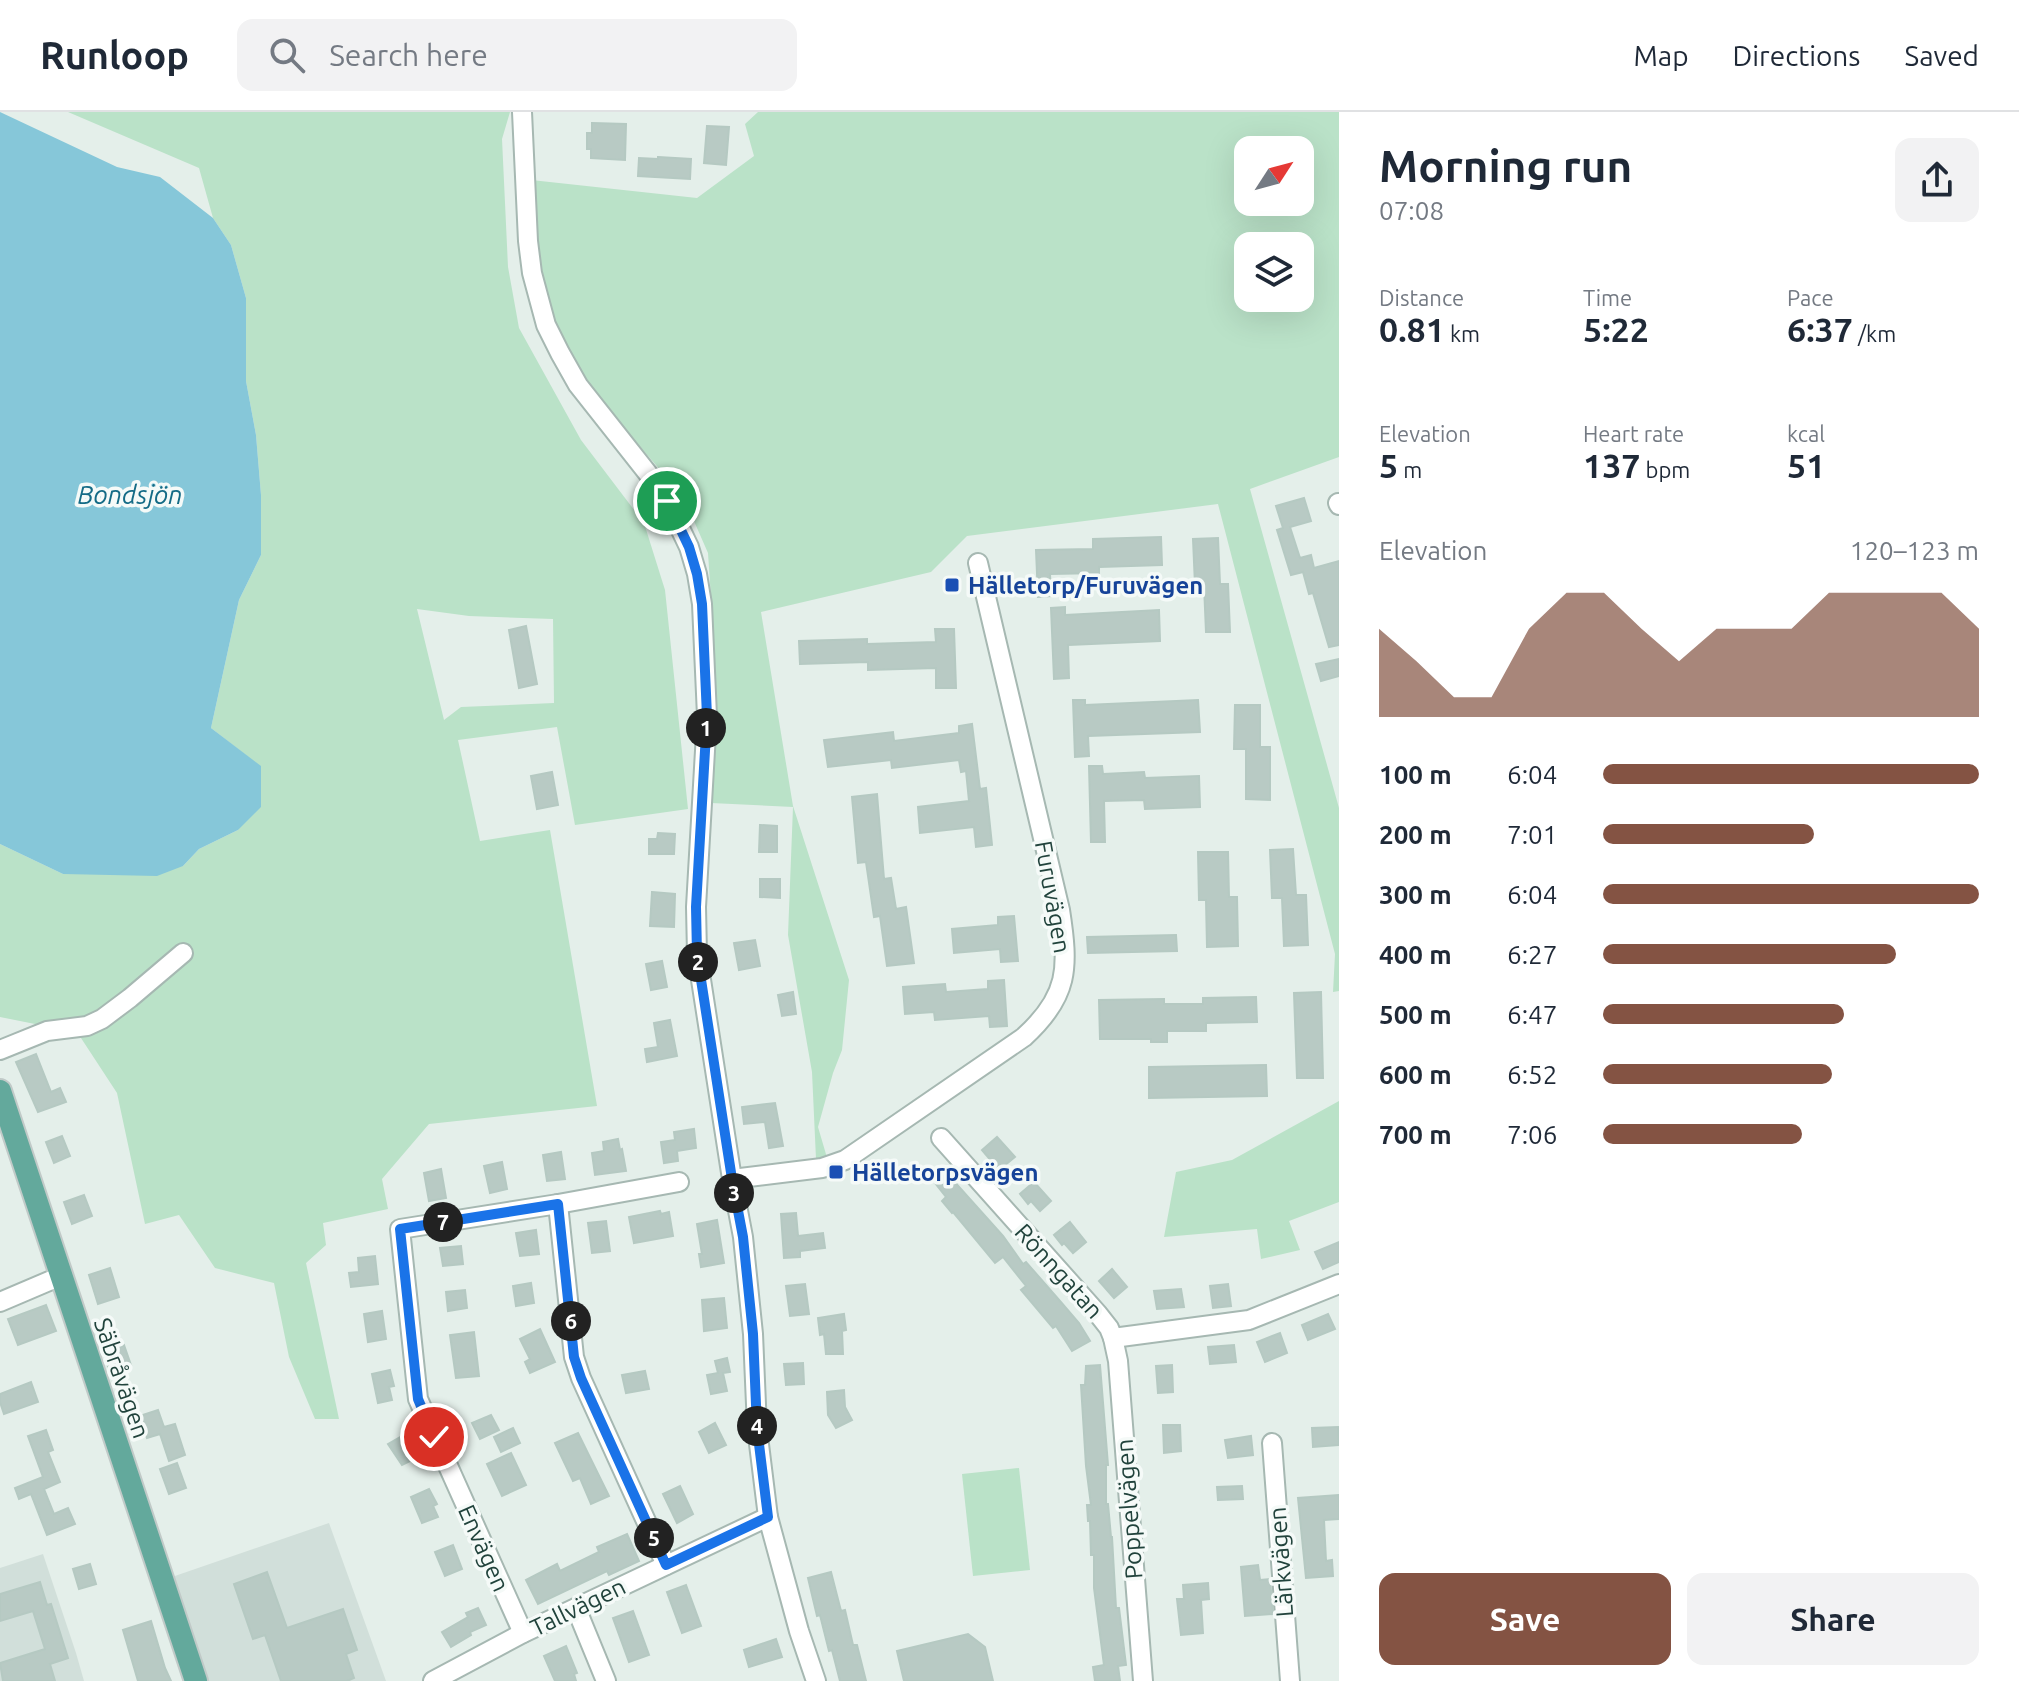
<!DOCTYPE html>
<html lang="en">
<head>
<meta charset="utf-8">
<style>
  body { margin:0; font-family:Ubuntu,sans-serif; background:#f2f2f3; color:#1f2937; height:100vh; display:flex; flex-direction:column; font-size:30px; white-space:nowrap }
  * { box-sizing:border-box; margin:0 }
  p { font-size:26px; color:#747a83 }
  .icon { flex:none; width:44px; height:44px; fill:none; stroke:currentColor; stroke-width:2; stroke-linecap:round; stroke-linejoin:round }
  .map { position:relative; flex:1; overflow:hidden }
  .drawer { display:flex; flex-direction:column; background:#fff; width:680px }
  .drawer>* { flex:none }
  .needle { width:52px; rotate:54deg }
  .fabs { position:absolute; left:1234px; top:24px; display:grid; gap:16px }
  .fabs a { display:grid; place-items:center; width:80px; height:80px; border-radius:16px; background:#fff; box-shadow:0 8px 32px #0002; font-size:40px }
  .pin { position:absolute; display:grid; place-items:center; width:68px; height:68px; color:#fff; margin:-34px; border:4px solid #fff; border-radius:50%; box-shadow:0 2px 8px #0007 }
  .km { position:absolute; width:40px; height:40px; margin:-20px; border-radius:50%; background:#222; color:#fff; font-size:22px; line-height:40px; text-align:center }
  .round { display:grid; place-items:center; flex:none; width:84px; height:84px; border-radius:16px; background:#f2f2f3 }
  .headline { display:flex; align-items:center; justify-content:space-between; height:136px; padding:0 40px }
  h1 { font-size:44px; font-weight:700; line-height:60px }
  .figures { display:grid; grid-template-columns:repeat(3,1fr); gap:12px; height:136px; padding:8px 40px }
  .figures div { display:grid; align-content:center }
  .figures b { font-size:34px; font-weight:700 }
  .figures small { font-size:22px; font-weight:400 }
  .figures p { font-size:22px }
  .chart { height:224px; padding:16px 40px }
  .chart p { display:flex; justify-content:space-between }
  .chart svg { width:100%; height:144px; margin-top:8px; fill:#845343; opacity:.7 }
  .cta { display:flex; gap:16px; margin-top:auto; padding:16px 40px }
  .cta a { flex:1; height:92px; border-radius:16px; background:#845343; color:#fff; font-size:32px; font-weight:700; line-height:92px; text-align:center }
  .cta a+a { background:#f2f2f3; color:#1f2937 }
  ul { padding:0 40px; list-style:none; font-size:26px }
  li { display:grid; grid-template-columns:128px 96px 1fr; align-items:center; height:60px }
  li i { height:20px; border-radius:10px; background:#845343 }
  header { display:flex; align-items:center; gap:48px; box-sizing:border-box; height:112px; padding:0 40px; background:#fff; border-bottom:2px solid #e0e1e3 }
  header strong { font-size:38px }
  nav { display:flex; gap:44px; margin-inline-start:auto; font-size:28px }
  .search { width:560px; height:72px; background:#f2f2f3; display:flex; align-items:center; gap:20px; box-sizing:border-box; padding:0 28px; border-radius:16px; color:#747a83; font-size:30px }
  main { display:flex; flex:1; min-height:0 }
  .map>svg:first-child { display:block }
  .built { fill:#d1dfda }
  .green { fill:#bae2c8; fill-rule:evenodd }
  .water { fill:#86c7d9 }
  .building { fill:#b8cac4; stroke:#b5c9c2; stroke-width:2 }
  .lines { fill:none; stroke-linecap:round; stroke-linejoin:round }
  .minor-casing { stroke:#a6b8b2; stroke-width:22 }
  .major-casing { stroke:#c1cac8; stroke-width:26 }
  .minor { stroke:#fff; stroke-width:18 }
  .major { stroke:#63a99c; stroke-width:22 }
  .route-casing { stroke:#fff; stroke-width:16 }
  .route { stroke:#1a73e8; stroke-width:10 }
  .transit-dot { fill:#1a4fb4; stroke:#f5faf8; stroke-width:3 }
  .labels { text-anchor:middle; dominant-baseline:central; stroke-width:7; stroke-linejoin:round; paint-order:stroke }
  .transit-label { font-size:24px; font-weight:bold; fill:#164399; stroke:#f5faf8; text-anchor:start }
  .street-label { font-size:24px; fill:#21433c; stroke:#f5faf8 }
  .water-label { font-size:26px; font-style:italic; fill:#146b86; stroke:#f5faf8 }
</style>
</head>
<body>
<header>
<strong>Runloop</strong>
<div class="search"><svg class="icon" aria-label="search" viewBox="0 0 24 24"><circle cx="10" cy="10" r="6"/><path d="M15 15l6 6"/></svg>Search here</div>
<nav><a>Map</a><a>Directions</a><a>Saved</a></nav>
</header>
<main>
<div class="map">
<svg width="1339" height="1569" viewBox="0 0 1339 1569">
  <rect width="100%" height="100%" fill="#e4efea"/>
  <g class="built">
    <path d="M329,1411l57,158h-178l-36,-104z"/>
    <path d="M43,1442l33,99 8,28h-84v-113z"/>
  </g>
  <g class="green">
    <path d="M68,0h442l-8,27 6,128 11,61 62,112 63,83 21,67 23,219 -113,16 -18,-98 -99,13 22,101 70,-11 47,276 -168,18 -47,55 6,30 -65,14 3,22 -20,18 33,156h-24l-26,-62 -15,-74 -59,-15 -36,-53 -34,9 -28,-131 -36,-55 -21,1 -20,-14 -40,-8v-173l63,30 120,-8 16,-17 39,-19 22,-64 -49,-38 28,-128 22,-45v-60l-5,-60 -10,-54v-83l-15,-53 -18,-27 -14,-50zM417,497l52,7 84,3 1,84 -93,4 -17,13z"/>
    <path d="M758,0h581v345l-89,32 89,319v183l-6,1 2,-38 -117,-450 -251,32 -36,36 -170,40 32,194 56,174 -7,70 -9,23 -15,54 10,34 -12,-2 -4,-87 -24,-137 5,-128 -82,-4 1,-190 -4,-60 -25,-57 -118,-135 -40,-107 -3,-75 175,19 57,-42 -9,-32zM1248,38h52v52h-52zM1248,134h52v52h-52z"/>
    <path d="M1339,989v101l-50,19 11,29 -39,9 -4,-30 -93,8 12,-65 56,-12z"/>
    <path d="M1019,1356l11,102 -57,6 -11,-102z"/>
  </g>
  <path class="water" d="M0,0l117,55 43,10 53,41 18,27 15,53v83l10,54 5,60v60l-22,45 -28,128 50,38v41l-23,23 -39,19 -16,17 -26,10 -94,-2 -63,-30z"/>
  <g class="building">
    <path d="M592,11l34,1 -1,36 -34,-2v-9h-4v-16h5z"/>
    <path d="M707,14l22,1 -3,38 -22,-2z"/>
    <path d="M658,45l33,2 -1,20 -52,-3 1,-18 19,1z"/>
    <path d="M1304,386l7,23 -21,6 10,31 11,-3 3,13 25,-7v84l-10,2 -16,-54 -4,1 -6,-22 -12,3 -14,-45 6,-2 -7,-22z"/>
    <path d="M1161,425l1,28 -63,2v6l-49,1 1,22 -13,1 -2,-47 57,-1v-10z"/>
    <path d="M1218,426l2,46h8l2,48h-24l-2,-47h-9l-2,-46z"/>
    <path d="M1065,495v8l94,-5 1,31 -92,4 1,33 -15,1 -3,-71z"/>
    <path d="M526,514l11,58 -18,4 -10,-58z"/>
    <path d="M935,517h19l2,59h-20v-20l-68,2v-8l-68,2 -1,-23 68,-2v5l69,-2z"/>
    <path d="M1339,547v17l-18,5 -5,-17z"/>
    <path d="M1073,588h12v5l113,-5 2,32 -112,4 1,20 -14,1z"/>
    <path d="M1235,593h25v42h10v53l-24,-1v-50h-12z"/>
    <path d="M972,612l8,65 6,-1 6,57 -16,2 -2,-20 -54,6 -2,-26 51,-6 -3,-30 -5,1 -2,-12 -67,8 -1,-8 -63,7 -4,-27 69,-8 1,9 65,-8v-7z"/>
    <path d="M1089,654h13l1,8 41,-2 1,6 54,-2 1,31 -55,2 -1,-9 -40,1 1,41h-14z"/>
    <path d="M552,660l6,33 -21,4 -6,-33z"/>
    <path d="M877,682l7,85 7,-1 5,31 10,-2 8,56 -27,3 -7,-50 -6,1 -8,-55 -8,1 -6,-66z"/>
    <path d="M760,713l17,1v26h-18z"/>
    <path d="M658,721l17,1 -1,20h-25v-15h8z"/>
    <path d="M1293,737l3,46h10l2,50 -24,1 -2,-48h-10l-2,-48z"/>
    <path d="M1198,740h30l1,45h8l1,49 -31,1 -1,-47h-7z"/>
    <path d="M760,767h20v19l-20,-1z"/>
    <path d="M652,780l23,2 -1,33 -24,-1z"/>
    <path d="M1014,804l4,45 -17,1 -1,-13 -46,4 -2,-24 46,-4v-8z"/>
    <path d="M1176,823l1,16 -89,2 -1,-16z"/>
    <path d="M755,828l5,26 -21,4 -5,-27z"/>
    <path d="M662,849l5,26 -16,3 -5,-26z"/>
    <path d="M1004,868l3,46 -17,1 -1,-11 -54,4 -1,-8 -29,2 -2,-27 42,-3 1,8 42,-3v-8z"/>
    <path d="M793,880l3,22 -14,2 -4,-21z"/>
    <path d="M1321,880l2,86h-26l-3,-85z"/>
    <path d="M1256,885l1,25 -51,1v8h-39v11h-16v-3h-51l-1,-39 65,-1v5h39v-6z"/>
    <path d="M670,908l7,36 -30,6 -2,-13 13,-2 -4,-24z"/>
    <path d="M36,942l15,38 9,-4 6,14 -28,10 -22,-50z"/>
    <path d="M1266,953l1,31 -118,2v-31z"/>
    <path d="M775,991l8,43 -14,2 -4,-26 -21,2 -2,-17z"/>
    <path d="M694,1017l2,19 -19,3 1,10 -14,2 -3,-21 14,-2 -1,-8z"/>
    <path d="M62,1024l8,20 -16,7 -8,-21z"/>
    <path d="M997,1025l18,20 -16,13 -17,-20z"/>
    <path d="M618,1027l2,11 2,-1 4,22 -31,4 -3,-22 12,-2 -1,-9z"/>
    <path d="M561,1040l4,27 -18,2 -4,-26z"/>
    <path d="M502,1050l5,27 -17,4 -6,-27z"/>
    <path d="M441,1057l5,29 -17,3 -5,-28z"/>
    <path d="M943,1057l60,67 20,28 3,-2 34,39 19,22 11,18 -18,10 -16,-25 -3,2 -32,-38 5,-4 -23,-29 -8,6 -42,-51 -1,1 -10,-12 4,-4 -15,-19z"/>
    <path d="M1034,1070l17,19 -11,10 -9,-10 -3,3 -8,-10z"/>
    <path d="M84,1083l8,21 -20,8 -8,-22z"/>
    <path d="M660,1099l1,3 8,-2 4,24 -39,7 -5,-26z"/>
    <path d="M796,1101l2,23 25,-3 2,15 -25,3v6l-16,1 -3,-44z"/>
    <path d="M717,1108l7,43 -23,4 -2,-13h3l-5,-30z"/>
    <path d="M606,1109l4,30 -18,2 -4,-30z"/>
    <path d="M1070,1110l16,20 -13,11 -9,-10 -2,2 -8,-10z"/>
    <path d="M536,1118l3,24 -19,2 -4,-23z"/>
    <path d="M1339,1130v20l-16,7 -8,-17z"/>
    <path d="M461,1134l2,18 -20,2 -3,-18z"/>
    <path d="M375,1144l3,28 -27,3 -2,-14 10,-1 -1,-14z"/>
    <path d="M110,1156l9,29 -21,7 -9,-29z"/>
    <path d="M1112,1157l15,18 -13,11 -15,-17z"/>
    <path d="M531,1171l3,20 -18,3 -3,-20z"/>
    <path d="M805,1172l4,30 -19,2 -4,-30z"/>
    <path d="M1228,1172l3,22 -18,2 -3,-22z"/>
    <path d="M1181,1177l3,18 -27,2 -3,-18z"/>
    <path d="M465,1178l2,18 -19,3 -2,-19z"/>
    <path d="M724,1186l3,30 -23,3 -2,-31z"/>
    <path d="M46,1193l10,26 -38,14 -10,-26z"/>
    <path d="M382,1199l4,28 -18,3 -4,-28z"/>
    <path d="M844,1202l2,16 -4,1 1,23h-17l-2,-20 -4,1 -2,-17z"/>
    <path d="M1328,1202l7,15 -27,11 -6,-15z"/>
    <path d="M540,1217l15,33 -25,11 -5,-11 5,-3 -10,-20z"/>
    <path d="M474,1220l5,44 -23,2 -6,-43z"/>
    <path d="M1280,1221l7,20 -22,9 -8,-20z"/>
    <path d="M124,1233l7,20 -21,7 -7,-20z"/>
    <path d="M1234,1233l2,17 -26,2 -2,-17z"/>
    <path d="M727,1246l3,14 -7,1 4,18 -16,3 -4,-19 11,-2 -3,-12z"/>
    <path d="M803,1251l1,21 -18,1 -2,-21z"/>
    <path d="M1100,1253l8,100h-2v39h2l3,33h1l4,71h3l7,57 -8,1 2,15h-25l-2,-14 11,-2 -10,-77v-33h-3l-1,-34h-2l-1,-16h4l-5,-39 -5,-81h4l1,-19z"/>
    <path d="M1172,1253l1,27 -15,1 -2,-27z"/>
    <path d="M390,1258l4,16 -5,1 3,13 -14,3 -6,-29z"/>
    <path d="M645,1259l4,18 -23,4 -4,-18z"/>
    <path d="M31,1270l7,20 -34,12 -4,-12v-8z"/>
    <path d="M844,1278l1,17 7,13 -16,8 -8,-13 -1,-23z"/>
    <path d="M158,1298l6,17 11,-3 10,31 -16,6 -9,-27 -13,4 -7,-22z"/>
    <path d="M491,1303l8,15 -19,9 -8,-16z"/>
    <path d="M715,1311l11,22 -17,8 -10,-21z"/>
    <path d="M1163,1313h17l1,26 -17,2z"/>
    <path d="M1338,1315l1,18 -26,2 -1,-19z"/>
    <path d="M513,1316l7,15 -19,9 -7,-15z"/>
    <path d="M46,1318l7,20 -5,2 12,30 -16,7 10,25 14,-6 7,16 -28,11 -16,-41 -12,5 -4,-11 28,-11 -15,-41z"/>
    <path d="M578,1321l31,63 -18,8 -11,-26 -7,3 -18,-38z"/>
    <path d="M404,1323l12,23 -14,7 -14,-21z"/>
    <path d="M1251,1324l2,19 -25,3 -3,-18z"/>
    <path d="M511,1341l15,32 -24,11 -15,-32z"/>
    <path d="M177,1351l9,25 -17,6 -9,-25z"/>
    <path d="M680,1374l13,28 -16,9 -14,-29z"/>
    <path d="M1242,1374l1,13 -25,1 -1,-13z"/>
    <path d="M429,1377l8,15 -4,2 5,11 -16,6 -11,-26z"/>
    <path d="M1339,1383v24l-15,1 2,41 6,-1 1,16 -27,2 -8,-80z"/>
    <path d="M627,1422l12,27 -30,14 -2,-4 -69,33 -12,-24 31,-16 3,7 39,-19 -2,-5z"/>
    <path d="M453,1433l9,24 -17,7 -10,-24z"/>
    <path d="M90,1452l6,20 -17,5 -6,-20z"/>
    <path d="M1258,1453l2,15 10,-1 3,35 -28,2 -4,-49z"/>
    <path d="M267,1460l20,56 56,-19 14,41 -11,4 8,24 -7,3h-66l-16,-46 -12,4 -19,-55z"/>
    <path d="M831,1460l10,39 4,-1 8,35h4l9,36h-26l-8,-31 -3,1 -9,-36 -3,1 -9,-38z"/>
    <path d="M40,1470l7,23 4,-1 17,54 -18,6 5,17h-52l-3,-18 45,-14 -12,-38 -33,10v-27z"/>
    <path d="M1208,1471l1,16 -8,1 2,33 -22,2 -4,-36h7l-1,-14z"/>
    <path d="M686,1473l15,41 -19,7 -15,-41z"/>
    <path d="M478,1496l8,17 -16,7 1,3 -20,12 -9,-15 26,-15 -2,-4z"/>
    <path d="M633,1499l16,44 -20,7 -16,-44z"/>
    <path d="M151,1509l14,47 6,13h-33l-15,-51z"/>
    <path d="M968,1522l17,13 8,34h-89l-7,-30z"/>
    <path d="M776,1527l6,18 -33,10 -5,-17z"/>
    <path d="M566,1534l11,27 -3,1 2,7h-21l-11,-25z"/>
  </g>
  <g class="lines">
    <g class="minor-casing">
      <g id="minor">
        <path d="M522,0l6,129 4,32 14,52 14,28 18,32 75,95 14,21 22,46 8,27 5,30 5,112 -11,191 1,47 35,225 11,58 10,97 4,94 11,89 31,114 17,50"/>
        <path d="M1338,391l1,2"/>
        <path d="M0,938l47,-19 40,-5 15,-7 28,-21 53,-45"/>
        <path d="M941,1026l157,176 11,14 4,10 136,-18 90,-36"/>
        <path d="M732,1067l90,-11 23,-8 179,-123c45,-41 45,-69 36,-127l-82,-347"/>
        <path d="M558,1092l16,153 7,21 85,187"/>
        <path d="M0,1190l61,-26"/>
        <path d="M1113,1226l5,23 25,320"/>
        <path d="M1272,1331l18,238"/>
        <path d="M576,1496l30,73"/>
        <path d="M523,1521l-105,-234 -18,-170 158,-25 121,-22"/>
        <path d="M433,1569l90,-48 245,-116"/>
      </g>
    </g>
    <g class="major-casing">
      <path id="major" d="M0,979l196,590"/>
    </g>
    <use href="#minor" class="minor"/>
    <use href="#major" class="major"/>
  </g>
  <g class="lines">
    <g class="route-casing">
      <path id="route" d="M434,1325l-16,-38 -18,-170 158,-25 16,153 7,21 85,187 102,-48 -11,-89 -4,-94 -10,-97 -11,-58 -35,-225 -1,-47 11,-191 -5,-112 -5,-30 -8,-27 -22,-46"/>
    </g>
    <use href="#route" class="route"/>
  </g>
  <g class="transit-dot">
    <rect x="944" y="465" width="16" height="16" rx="4"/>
    <rect x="828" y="1052" width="16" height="16" rx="4"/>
  </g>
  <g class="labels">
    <g class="transit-label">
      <text x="968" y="473">Hälletorp/Furuvägen</text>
      <text x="852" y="1060">Hälletorpsvägen</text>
    </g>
    <g class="street-label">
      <text transform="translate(1053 785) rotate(80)">Furuvägen</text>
      <text transform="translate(1059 1159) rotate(48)">Rönngatan</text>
      <text transform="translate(122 1266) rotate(71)">Säbråvägen</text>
      <text transform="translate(1129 1397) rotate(-94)">Poppelvägen</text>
      <text transform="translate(484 1436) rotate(66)">Envägen</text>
      <text transform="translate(1281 1450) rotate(-94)">Lärkvägen</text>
      <text transform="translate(578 1495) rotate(-26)">Tallvägen</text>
    </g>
    <g class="water-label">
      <text x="130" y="382">Bondsjön</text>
    </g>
  </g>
</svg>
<div class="fabs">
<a><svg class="needle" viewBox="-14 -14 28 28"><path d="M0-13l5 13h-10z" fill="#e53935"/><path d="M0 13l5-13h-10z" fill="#747a83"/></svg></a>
<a><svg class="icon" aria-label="layers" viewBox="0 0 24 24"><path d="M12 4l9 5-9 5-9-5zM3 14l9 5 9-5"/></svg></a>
</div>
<div class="pin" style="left:667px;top:389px;background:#1e9e55"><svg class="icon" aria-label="arrive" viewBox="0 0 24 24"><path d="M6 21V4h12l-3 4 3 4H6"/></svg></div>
<div class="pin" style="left:434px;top:1325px;background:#d93025"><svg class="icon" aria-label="check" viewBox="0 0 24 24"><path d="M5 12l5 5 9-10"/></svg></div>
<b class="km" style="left:706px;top:616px">1</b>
<b class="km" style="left:698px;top:850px">2</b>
<b class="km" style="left:734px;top:1081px">3</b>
<b class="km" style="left:757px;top:1314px">4</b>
<b class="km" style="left:654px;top:1426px">5</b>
<b class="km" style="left:571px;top:1209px">6</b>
<b class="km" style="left:443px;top:1110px">7</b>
</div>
<section class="drawer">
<div class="headline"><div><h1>Morning run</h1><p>07:08</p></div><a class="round"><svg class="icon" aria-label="share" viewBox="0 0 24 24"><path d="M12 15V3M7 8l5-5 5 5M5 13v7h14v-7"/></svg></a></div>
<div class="figures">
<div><p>Distance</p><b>0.81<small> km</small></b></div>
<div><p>Time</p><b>5:22</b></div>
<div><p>Pace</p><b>6:37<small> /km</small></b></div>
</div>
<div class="figures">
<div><p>Elevation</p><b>5<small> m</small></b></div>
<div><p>Heart rate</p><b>137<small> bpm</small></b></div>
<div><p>kcal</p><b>51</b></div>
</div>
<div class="chart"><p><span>Elevation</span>120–123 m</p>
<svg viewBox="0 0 160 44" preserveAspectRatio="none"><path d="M0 44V17L10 27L20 38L30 38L40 17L50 6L60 6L70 17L80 27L90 17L100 17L110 17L120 6L130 6L140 6L150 6L160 17V44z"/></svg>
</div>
<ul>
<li><b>100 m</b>6:04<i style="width:100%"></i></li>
<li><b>200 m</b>7:01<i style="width:56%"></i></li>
<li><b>300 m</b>6:04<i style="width:100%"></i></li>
<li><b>400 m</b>6:27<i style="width:78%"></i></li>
<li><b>500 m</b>6:47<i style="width:64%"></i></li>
<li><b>600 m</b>6:52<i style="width:61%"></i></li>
<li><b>700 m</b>7:06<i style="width:53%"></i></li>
</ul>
<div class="cta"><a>Save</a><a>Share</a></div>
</section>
</main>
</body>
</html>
